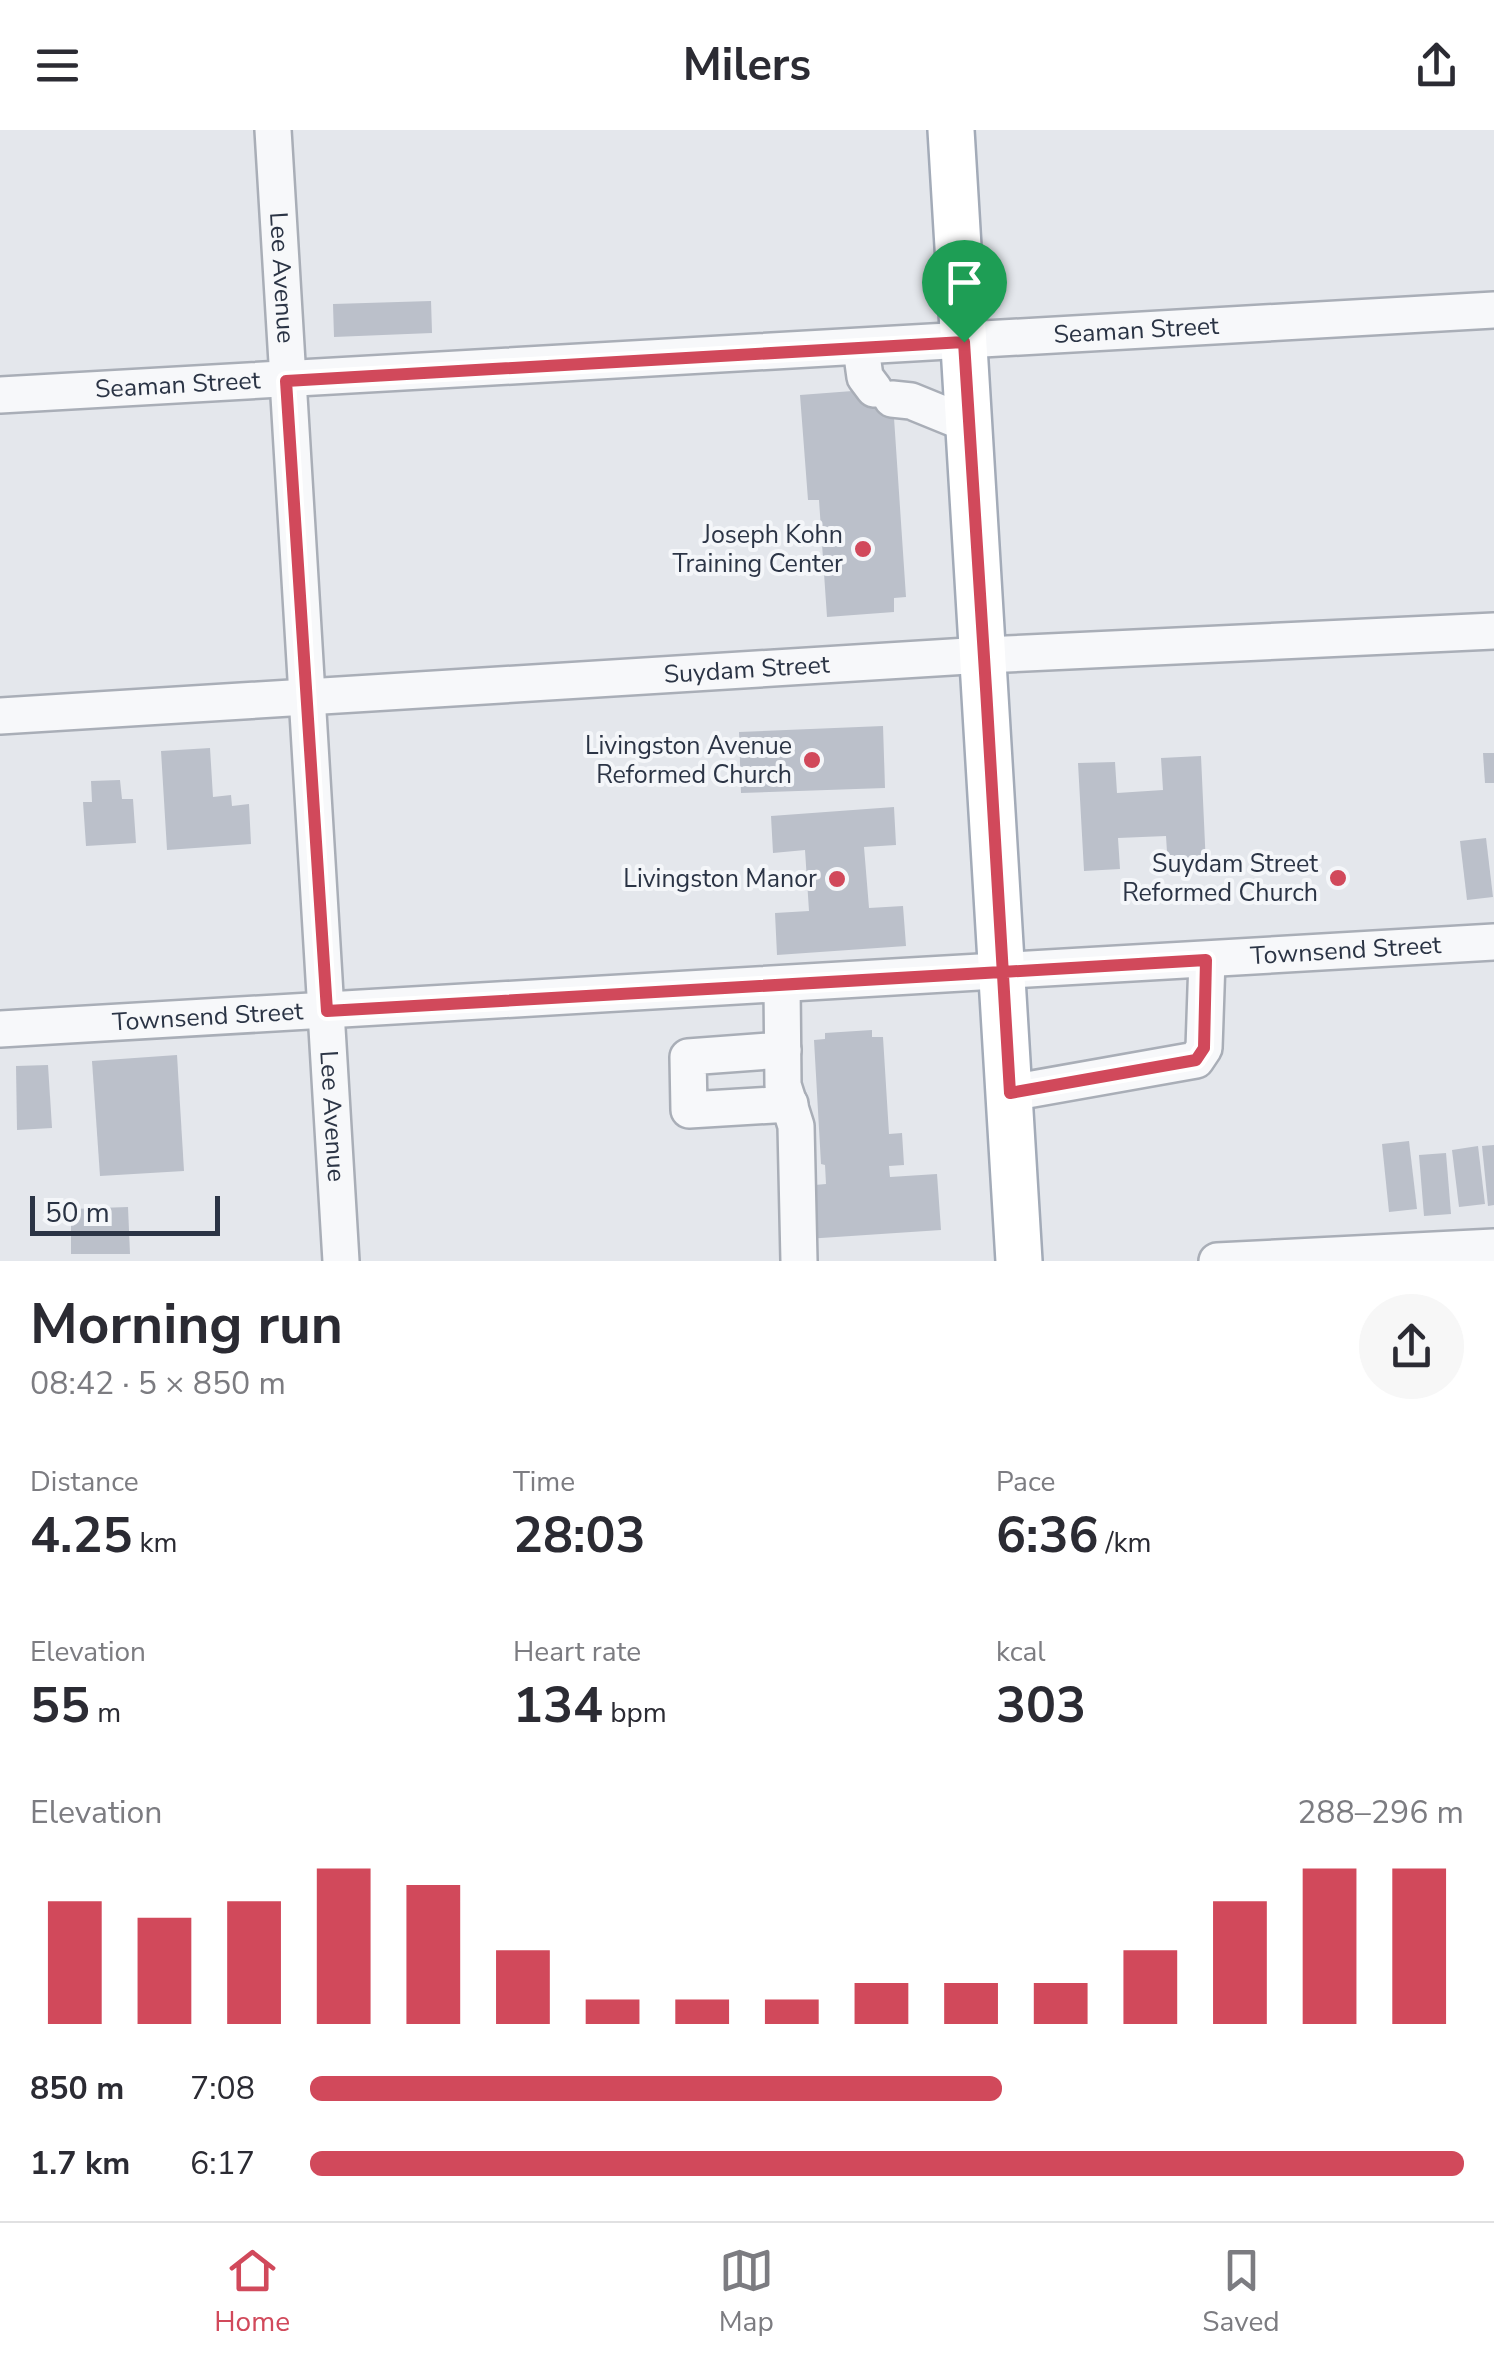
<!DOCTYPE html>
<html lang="en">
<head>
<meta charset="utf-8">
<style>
  body { margin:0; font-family:"Nunito Sans",sans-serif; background:#f7f7f7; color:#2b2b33; height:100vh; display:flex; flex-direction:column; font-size:38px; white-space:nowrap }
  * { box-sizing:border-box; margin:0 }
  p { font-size:32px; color:#7c7c81 }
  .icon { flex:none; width:55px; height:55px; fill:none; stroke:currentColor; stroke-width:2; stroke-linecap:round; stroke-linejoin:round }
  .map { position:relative; height:1131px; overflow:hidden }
  .details { display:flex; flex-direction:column; background:#fff; flex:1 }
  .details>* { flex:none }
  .scale { position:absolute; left:30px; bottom:25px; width:190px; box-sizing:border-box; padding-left:10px; border:5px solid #2b3445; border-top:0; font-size:28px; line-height:35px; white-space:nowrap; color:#2b3445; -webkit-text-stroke:8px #f4f6f9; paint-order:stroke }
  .pin { position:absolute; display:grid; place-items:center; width:85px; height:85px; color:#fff; margin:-102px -42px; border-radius:50% 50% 50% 0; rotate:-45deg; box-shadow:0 0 10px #0007 }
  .pin .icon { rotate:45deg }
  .round { display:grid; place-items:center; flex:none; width:105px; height:105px; border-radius:52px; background:#f7f7f7 }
  .headline { display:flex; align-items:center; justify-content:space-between; height:170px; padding:0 30px }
  h1 { font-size:55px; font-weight:700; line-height:75px }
  .figures { display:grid; grid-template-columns:repeat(3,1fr); gap:15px; height:170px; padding:10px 30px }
  .figures div { display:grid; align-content:center }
  .figures b { font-size:50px; font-weight:700 }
  .figures small { font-size:28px; font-weight:400 }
  .figures p { font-size:28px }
  .chart { height:280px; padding:20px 30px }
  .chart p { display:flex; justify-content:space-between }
  .chart svg { width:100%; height:180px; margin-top:10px; stroke:#d1495b; stroke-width:6 }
  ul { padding:0 30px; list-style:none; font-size:32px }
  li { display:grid; grid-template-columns:160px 120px 1fr; align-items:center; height:75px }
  li i { height:25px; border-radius:12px; background:#d1495b }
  header { display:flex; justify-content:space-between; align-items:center; height:130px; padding:0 30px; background:#fff; font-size:45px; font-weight:700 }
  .dock { display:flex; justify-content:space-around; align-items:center; height:140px; border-top:2px solid #e1e1e2; background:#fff; font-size:28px; color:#7c7c81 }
  .dock a { display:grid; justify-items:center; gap:5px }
  .dock .current { color:#d1495b }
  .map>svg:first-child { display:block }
  .building { fill:#bbc0ca }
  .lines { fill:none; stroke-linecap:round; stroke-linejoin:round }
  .minor-casing { stroke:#a9aeb7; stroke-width:40 }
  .major-casing { stroke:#a3abb8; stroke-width:50 }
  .minor { stroke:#f7f8fa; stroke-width:35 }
  .major { stroke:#fff; stroke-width:45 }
  .route-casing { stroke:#fff; stroke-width:20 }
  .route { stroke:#d1495b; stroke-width:12 }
  .poi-dot { fill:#d1495b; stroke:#f4f6f9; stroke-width:4 }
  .labels { text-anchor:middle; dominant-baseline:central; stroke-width:8; stroke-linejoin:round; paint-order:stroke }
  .street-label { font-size:25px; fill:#2b3445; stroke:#f4f6f9 }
  .poi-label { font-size:25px; fill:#2b3445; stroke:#f4f6f9; text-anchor:end }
</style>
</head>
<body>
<header><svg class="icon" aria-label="menu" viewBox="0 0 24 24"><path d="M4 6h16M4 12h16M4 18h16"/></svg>Milers<svg class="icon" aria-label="share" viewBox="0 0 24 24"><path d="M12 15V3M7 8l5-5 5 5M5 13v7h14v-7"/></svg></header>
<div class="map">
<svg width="1494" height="1131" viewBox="0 0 1494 1131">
  <rect width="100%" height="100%" fill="#e4e7ec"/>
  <g class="building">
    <path d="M431,171l1,32 -98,4 -1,-33z"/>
    <path d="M892,258l14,209 -12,1v14l-67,5 -8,-117h-11l-8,-105z"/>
    <path d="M883,596l2,62 -144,5 -2,-61z"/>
    <path d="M210,618l3,49 18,-2 1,11 17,-2 2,40 -84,6 -6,-99z"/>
    <path d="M1483,623h11v30h-9z"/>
    <path d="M1201,626l5,110 -38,2 -2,-32 -48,2 2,31 -36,2 -6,-108 37,-1 2,31 46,-3 -2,-32z"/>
    <path d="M120,650l2,19h11l3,44 -50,3 -3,-44h9l-1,-21z"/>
    <path d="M894,677l2,38 -32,2 5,61 34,-2 3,40 -129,9 -2,-42 34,-2 -4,-61 -32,3 -2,-37z"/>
    <path d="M1486,708l7,59 -26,3 -7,-59z"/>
    <path d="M872,900v7h11l6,97 13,-1 2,32 -15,1 1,11 47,-3 4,56 -135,9 -3,-53 23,-2 -1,-19 -4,-1 -7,-124 11,-1v-6z"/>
    <path d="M177,925l7,116 -84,5 -8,-115z"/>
    <path d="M48,935l4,63 -35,2 -1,-64z"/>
    <path d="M1409,1011l8,68 -28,3 -7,-68z"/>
    <path d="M1494,1015v60l-6,1 -6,-60z"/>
    <path d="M1478,1016l7,58 -26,3 -7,-57z"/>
    <path d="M1446,1023l5,61 -27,2 -5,-61z"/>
    <path d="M128,1077l2,47h-59v-45z"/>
  </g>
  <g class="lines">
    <g class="minor-casing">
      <g id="minor">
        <path id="s1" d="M273,0l68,1131"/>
        <path d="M861,218l4,29 9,12"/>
        <path id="s2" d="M0,265l1494,-85"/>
        <path d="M892,269l19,2 59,24"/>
        <path id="s3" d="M0,586l984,-61 510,-24"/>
        <path d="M782,855l1,100 13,41 3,135"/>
        <path id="s4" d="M0,899l1494,-87"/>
        <path d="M783,920l-95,7 1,53 101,-6"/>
        <path d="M1010,963l186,-33 8,-12 3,-88"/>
        <path d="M1217,1131l277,-14"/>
      </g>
    </g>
    <g class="major-casing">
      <path id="major" d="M951,0l68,1131"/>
    </g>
    <use href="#minor" class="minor"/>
    <use href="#major" class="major"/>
  </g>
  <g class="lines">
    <g class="route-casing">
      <path id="route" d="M964,212l-678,39 41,630 675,-39 204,-12 -2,88 -8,12 -186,33c-15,-250 -29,-501 -46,-751"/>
    </g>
    <use href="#route" class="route"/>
  </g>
  <g class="poi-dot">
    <circle cx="863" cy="419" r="10"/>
    <circle cx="812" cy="630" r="10"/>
    <circle cx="1338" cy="748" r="10"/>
    <circle cx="837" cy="749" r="10"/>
  </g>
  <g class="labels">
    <g class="street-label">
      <text stroke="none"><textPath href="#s1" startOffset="148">Lee Avenue</textPath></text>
      <text stroke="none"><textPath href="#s2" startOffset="1138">Seaman Street</textPath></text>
      <text stroke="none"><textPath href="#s2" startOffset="178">Seaman Street</textPath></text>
      <text stroke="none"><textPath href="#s3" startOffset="748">Suydam Street</textPath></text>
      <text stroke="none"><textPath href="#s4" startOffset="1348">Townsend Street</textPath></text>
      <text stroke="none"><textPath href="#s4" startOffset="208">Townsend Street</textPath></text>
      <text stroke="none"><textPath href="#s1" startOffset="988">Lee Avenue</textPath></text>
    </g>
    <g class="poi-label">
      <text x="843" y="405">Joseph Kohn<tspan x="843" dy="29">Training Center</tspan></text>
      <text x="792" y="616">Livingston Avenue<tspan x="792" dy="29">Reformed Church</tspan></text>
      <text x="1318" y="734">Suydam Street<tspan x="1318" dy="29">Reformed Church</tspan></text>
      <text x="817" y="749">Livingston Manor</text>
    </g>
  </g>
</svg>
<div class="scale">50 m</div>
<div class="pin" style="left:964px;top:212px;background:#1e9e55"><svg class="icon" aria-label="arrive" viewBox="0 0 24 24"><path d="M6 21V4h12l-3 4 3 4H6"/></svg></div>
</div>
<section class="details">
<div class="headline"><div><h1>Morning run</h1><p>08:42 · 5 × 850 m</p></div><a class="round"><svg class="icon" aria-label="share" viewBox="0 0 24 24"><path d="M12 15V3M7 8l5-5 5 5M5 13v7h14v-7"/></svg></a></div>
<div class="figures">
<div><p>Distance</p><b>4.25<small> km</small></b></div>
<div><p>Time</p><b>28:03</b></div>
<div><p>Pace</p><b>6:36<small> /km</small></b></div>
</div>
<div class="figures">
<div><p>Elevation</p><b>55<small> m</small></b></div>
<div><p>Heart rate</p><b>134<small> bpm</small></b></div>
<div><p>kcal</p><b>303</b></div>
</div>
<div class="chart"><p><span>Elevation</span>288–296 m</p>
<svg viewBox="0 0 160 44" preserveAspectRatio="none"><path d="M5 44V14M15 44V18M25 44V14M35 44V6M45 44V10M55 44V26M65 44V38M75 44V38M85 44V38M95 44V34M105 44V34M115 44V34M125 44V26M135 44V14M145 44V6M155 44V6"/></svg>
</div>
<ul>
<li><b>850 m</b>7:08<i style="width:60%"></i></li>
<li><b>1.7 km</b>6:17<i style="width:100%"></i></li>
</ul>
</section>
<nav class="dock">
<a class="current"><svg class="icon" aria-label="home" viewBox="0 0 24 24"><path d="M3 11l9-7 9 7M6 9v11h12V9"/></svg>Home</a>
<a><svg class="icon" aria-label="map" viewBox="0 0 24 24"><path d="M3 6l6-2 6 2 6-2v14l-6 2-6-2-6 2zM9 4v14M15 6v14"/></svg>Map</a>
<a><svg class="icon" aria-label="saved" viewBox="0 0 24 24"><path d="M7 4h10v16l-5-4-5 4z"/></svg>Saved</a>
</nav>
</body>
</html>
